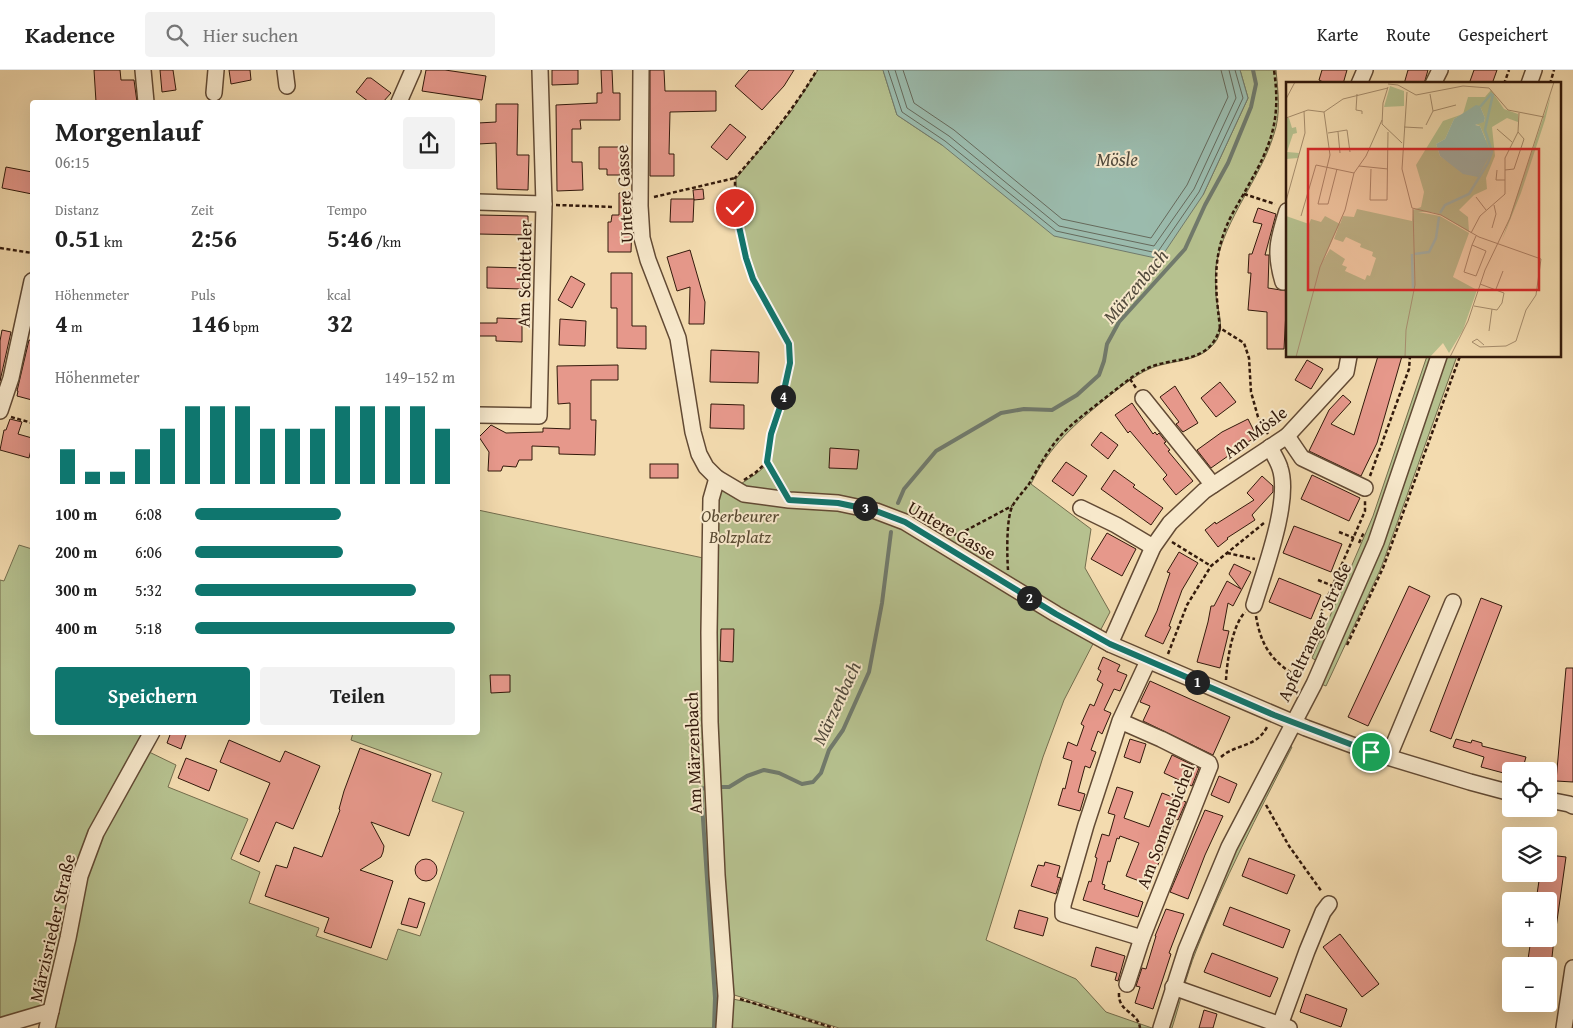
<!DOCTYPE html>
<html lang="de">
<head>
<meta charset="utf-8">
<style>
  body { margin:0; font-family:"Gentium Book Plus",serif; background:#f2f2f2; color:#222; height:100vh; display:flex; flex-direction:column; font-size:19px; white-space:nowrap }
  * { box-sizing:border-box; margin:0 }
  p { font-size:16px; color:#767676 }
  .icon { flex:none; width:28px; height:28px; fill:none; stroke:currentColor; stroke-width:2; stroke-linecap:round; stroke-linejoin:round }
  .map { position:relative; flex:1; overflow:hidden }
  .drawer { position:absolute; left:30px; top:30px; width:450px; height:635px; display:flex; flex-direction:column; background:#fff; border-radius:5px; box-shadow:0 5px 20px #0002 }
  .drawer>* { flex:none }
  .fabs { position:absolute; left:1502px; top:692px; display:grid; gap:10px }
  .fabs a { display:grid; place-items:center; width:55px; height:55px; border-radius:5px; background:#fff; box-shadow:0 5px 20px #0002; font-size:25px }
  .pin { position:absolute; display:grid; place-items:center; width:42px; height:42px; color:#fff; margin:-21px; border:2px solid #fff; border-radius:50%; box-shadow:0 1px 5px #0007 }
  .km { position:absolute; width:25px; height:25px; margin:-12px; border-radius:50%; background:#222; color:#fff; font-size:14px; line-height:25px; text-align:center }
  .round { display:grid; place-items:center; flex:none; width:52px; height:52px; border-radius:5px; background:#f2f2f2 }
  .overview { display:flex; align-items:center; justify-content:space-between; height:85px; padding:0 25px }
  h1 { font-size:28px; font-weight:700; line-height:38px }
  .metrics { display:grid; grid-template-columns:repeat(3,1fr); gap:8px; height:85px; padding:5px 25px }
  .metrics div { display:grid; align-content:center }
  .metrics b { font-size:25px; font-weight:700 }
  .metrics small { font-size:14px; font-weight:400 }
  .metrics p { font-size:14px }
  .chart { height:140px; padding:10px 25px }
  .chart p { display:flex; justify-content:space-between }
  .chart svg { width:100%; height:90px; margin-top:5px; stroke:#0f766e; stroke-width:6 }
  .action { display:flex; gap:10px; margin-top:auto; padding:10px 25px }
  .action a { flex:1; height:58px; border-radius:5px; background:#0f766e; color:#fff; font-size:20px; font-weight:700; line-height:58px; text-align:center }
  .action a+a { background:#f2f2f2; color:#222 }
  ul { padding:0 25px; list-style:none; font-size:16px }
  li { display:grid; grid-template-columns:80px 60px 1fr; align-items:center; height:38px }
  li i { height:12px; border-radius:6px; background:#0f766e }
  header { display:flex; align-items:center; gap:30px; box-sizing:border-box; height:70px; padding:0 25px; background:#fff; border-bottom:1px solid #e0e0e0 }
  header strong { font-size:24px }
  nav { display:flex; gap:28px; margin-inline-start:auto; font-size:18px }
  .search { width:350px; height:45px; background:#f2f2f2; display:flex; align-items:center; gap:12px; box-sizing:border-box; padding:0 18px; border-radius:5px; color:#767676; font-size:19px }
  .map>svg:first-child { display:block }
  .green { fill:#b6c18f; stroke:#746d4d }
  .water { fill:#9bbbad; stroke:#717a6c }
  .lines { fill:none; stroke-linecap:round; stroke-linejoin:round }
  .shore { stroke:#666a5c; stroke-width:1 }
  .stream { stroke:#717a6c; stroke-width:4 }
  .building { fill:#e6988b; stroke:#32190b }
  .minor-casing { stroke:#624a34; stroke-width:18 }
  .path { stroke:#32190b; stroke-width:2.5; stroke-dasharray:4 2.5; stroke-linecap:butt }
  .minor { stroke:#f7e8cb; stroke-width:15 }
  .route-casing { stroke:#fff; stroke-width:10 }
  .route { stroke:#0f766e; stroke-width:6 }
  .labels { text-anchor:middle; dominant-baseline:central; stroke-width:4; stroke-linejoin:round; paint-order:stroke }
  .street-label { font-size:18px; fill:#32190b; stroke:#f7e8cb }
  .park-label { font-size:18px; font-style:italic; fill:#5a4b33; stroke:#f7e8cb }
  .water-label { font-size:19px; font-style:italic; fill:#524a3c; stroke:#f7e8cb }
  .inset-river { fill:none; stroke:#9bbbad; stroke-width:2.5 }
  .inset-road { fill:none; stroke:#a68d6d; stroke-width:1 }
  .view { fill:#d62828; fill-opacity:0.15; stroke:#d62828; stroke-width:2.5 }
  .inset-edge { fill:none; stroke:#32190b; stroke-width:2.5 }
</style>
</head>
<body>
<header>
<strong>Kadence</strong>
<div class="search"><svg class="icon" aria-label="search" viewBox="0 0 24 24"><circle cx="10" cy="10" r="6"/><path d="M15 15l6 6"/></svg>Hier suchen</div>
<nav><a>Karte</a><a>Route</a><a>Gespeichert</a></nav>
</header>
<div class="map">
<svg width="1573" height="958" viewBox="0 0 1573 958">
  <rect width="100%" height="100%" fill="#f3dbaf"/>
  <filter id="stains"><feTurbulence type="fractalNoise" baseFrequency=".004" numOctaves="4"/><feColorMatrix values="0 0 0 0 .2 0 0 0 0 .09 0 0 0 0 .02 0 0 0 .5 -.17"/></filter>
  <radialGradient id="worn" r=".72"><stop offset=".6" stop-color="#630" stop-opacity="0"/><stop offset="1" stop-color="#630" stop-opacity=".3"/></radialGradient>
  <g class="green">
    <path d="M818,0h65l14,45 45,30 261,50 45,-97 -8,-28h36c2,21 5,44 -2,64 -14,46 -49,83 -58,132 -1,9 0,21 0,30 2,18 11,35 -4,50 -16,17 -43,14 -63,23 -15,7 -28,18 -41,28 -33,27 -58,48 -77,87l60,45 -6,39 25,44 -11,21 -193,-116 -170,-30 20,-13 13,-11 5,-29 9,-30 8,-40 -1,-20 -35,-66 -6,-20 -12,-51 -1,-28 54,-66z"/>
    <path d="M1427,286h5l-49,149 -66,156 -5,-3 61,-142z"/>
    <path d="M1447,286h10l-76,212 -55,118 -5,-2 75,-176z"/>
    <path d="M718,412l157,32 220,126 -31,60 -21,57 -57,183 90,39 30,33 46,16h-313l-111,-35 -16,-300z"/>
    <path d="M478,440l230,49 14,469h-673l21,-88 29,-106 46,-84 31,15 -8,22 80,32 -17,40 29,13 -11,31 70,25 -3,8 71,24 11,-31 22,7 44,-124 -32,-11 10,-28 -91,-33 2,-7 125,-1z"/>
    <path d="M19,475l13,4v183l117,1 -55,100 -45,177 -49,13v-443l4,1z"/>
    <path d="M1286,674l6,3c-34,67 -69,134 -96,204 -10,25 -16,52 -24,77h-5l24,-77 44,-103z"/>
    <path d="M728,928l24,5 77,25h-103z"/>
  </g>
  <path class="water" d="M883,0h357l8,28 -45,97 -43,64 -106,-23 -112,-91 -45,-30z"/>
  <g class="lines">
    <g class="shore">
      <path d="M888,0l14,42 43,29 111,90 101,22 42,-61 44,-94 -8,-28"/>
      <path d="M895,0l12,38 42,28 110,90 95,20 40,-57 42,-91 -7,-28"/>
      <path d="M903,0l11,33 40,27 108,89 89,19 36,-53 41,-88 -7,-27"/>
    </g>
    <g class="stream">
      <path d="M898,433l6,-14 32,-38 65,-38 23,-4 28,1 25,-15 22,-20 5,-14 3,-17 12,-22 66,-73 20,-44 23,-42 23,-56 5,-23 -3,-14"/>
      <path d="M718,717h11l18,-11 17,-6 15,3 23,11 11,-2 8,-9 8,-23 14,-20 26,-58 13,-69 9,-71"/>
      <path d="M705,718l-4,1 14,209 -1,30"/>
    </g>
  </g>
  <g class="building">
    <path d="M94,0h26l1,10h13l3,22h-41z"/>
    <path d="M160,0h13l3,20 -14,2z"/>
    <path d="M229,0h21l1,10 -20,4z"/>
    <path d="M426,0h19l41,6 -4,24 -60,-9z"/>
    <path d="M552,0h26v14l-26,1z"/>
    <path d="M601,0h11l1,23h7v27h-40l1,9h-9v33h10l1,28 -26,1 -1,-86 41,-2v-10h5z"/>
    <path d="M650,0h14l1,21h51v20l-46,1 -1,42h5v22h-24z"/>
    <path d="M749,0h45l-10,16 -22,24 -27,-24z"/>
    <path d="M1322,0h25l-4,14h-20v-2l-4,-2z"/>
    <path d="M1408,0h20l-4,14h-20z"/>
    <path d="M1474,0h23l-5,14h-23z"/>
    <path d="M367,8h4l20,15 -8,9h-14l-13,-10z"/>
    <path d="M496,34h22l-1,51h12l-1,35 -31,-1 -1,-46 -18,1v-21l18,-1z"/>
    <path d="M730,54l16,13 -19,23 -16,-13z"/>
    <path d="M599,77h27v22h-6v6h-13v-6h-8z"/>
    <path d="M6,97l26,5v22l-30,-6z"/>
    <path d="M703,119l1,10 -10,1 -1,-10z"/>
    <path d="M619,123h10v29h3l-1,30h-23v-30h3l1,-7h7z"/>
    <path d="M671,129h23l-1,23h-23z"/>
    <path d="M1258,138l18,6 -11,41h4l-1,33 19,3 -3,58h-17v-37l-19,-2 3,-37h-3l1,-19h3l10,-30 -9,-2z"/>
    <path d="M478,145l50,1v19l-50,-1z"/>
    <path d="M690,180l15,52 -1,22h-15l1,-37 -13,4 -10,-34z"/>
    <path d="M487,197l37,1 -1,21 -36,-1z"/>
    <path d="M611,203h21v53h14v23l-29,-1v-40h-6z"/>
    <path d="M571,206l14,8 -13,24 -14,-8z"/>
    <path d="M497,248l25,1v23l-26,-1v-5h-18v-13h19z"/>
    <path d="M560,249l26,2 -1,25 -26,-1z"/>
    <path d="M2,260l9,2 -11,49v-40z"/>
    <path d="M29,270l3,1v59l-15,-4 1,-5h-1z"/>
    <path d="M711,280l48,2 -1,31 -48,-1z"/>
    <path d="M1378,286h24l-25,87 -16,33 -52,-25 20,-41 14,-15 8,7 -20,22 23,11z"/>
    <path d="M1307,290l16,9 -12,20 -16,-9z"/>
    <path d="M618,295v15h-27v40h5l-1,35 -36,-1v-7l-27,-1v14h-13l-3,7 -13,-1 -2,5h-13l1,-19 -10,-15 12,-12 15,8 37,-1v-4l27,1v-26l-12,1 -1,-38z"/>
    <path d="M1220,312l16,20 -20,15 -15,-19z"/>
    <path d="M1175,316l23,37 -15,9 -7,-8 3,-2 -19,-25z"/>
    <path d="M1132,333l21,31 2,-2 2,3 2,-2 7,9 -2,1 6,7 -2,1 25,30 -17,14 -13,-16 4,-4 -37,-44 -2,2 -13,-18z"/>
    <path d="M711,334l33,1v24l-34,-1z"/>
    <path d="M10,349l12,3 -4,12 14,4v8l-3,12 -29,-8 4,-20h2z"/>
    <path d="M1248,349l9,18 -30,16 1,3 -17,12 -14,-18 25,-18z"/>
    <path d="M1101,362l17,13 -10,14 -17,-14z"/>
    <path d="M830,378l29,2 -2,19 -28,-1z"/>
    <path d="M1066,392l21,14 -14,20 -21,-15z"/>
    <rect x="650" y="394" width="28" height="14"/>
    <path d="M1114,400l21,15 -2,2 30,21 -12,17 -50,-36z"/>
    <path d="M1312,405l48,23 -11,23 -48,-22z"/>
    <path d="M1262,406l11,10v6l-21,23 3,5 -28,18 1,1 -10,8 -13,-17 10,-8 1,2 38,-24 -7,-7z"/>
    <path d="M1294,456l48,18 -11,28 -48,-19z"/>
    <path d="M1107,463l29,16 -14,27 -31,-17z"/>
    <path d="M1179,482l19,11 -16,27 -13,36 2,1 -8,17 -18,-8 12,-25 13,-38 -3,-1z"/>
    <path d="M1234,494l17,8 -18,34 -5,-3 -5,27 6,1 -9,37 -23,-6 11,-40 3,-16h3l13,-25 14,8 -12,-15z"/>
    <path d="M1279,508l42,17 -10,24 -42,-17z"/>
    <path d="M1409,516l21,10 -62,130 -20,-9z"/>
    <path d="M1481,528l21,8 -51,133 -21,-8z"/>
    <path d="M721,559h13l-1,33 -13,-1z"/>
    <path d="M1103,587l17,8 -3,6 10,4 -7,16 -6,-2 -10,21 7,3 -9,21 -4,-3 -7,19 5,2 -6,16 -5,-2 -7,26 7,2 -5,17 -22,-6 5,-17 2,1 7,-28 -9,-3 5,-16 9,4 7,-20 -3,-2 9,-20 4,2 9,-22 -6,-4 4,-9 -3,-2z"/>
    <path d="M1566,598h7v114l-17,-1z"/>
    <path d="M490,605h20v17l-19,1z"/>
    <path d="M1150,611l80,36 -17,38 -70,-34 7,-15 -10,-4z"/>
    <path d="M171,662h16l-6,17 -14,-6z"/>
    <path d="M1130,669l16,5 -6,19 -16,-6z"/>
    <path d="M1456,669l15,4 1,-3 10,3v3l44,11 -4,14h-11v4l-30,-8 3,-10 -31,-10z"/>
    <path d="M229,670l51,22 5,-11 35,15 -27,63 -17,-7 -17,40 -19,-8 30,-71 -50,-21z"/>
    <path d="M360,678l71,26 -22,62 -38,-14 13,24 -1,6 -2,5 -21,13 33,11 -22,67 -47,-16 5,-14 -64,-22 11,-31 11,3 7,-21 28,10 18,-47 -1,-1 5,-18z"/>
    <path d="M1172,685l27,13 -7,18 -28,-13z"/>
    <path d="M186,688l31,12 -8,21 -31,-13z"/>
    <path d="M1219,706l18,8 -8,19 -18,-8z"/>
    <path d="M1117,717l16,5 -9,26 25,9 13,-34 24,9 -8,18 -2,-1 -26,66 -24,-9 13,-33 -19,-7 -1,3 -2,-1 -7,24 -2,-1 -6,23 3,1 -1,4 39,13 -5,15 -55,-17 6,-19 2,1 6,-24 -2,-1 7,-23 7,2 6,-21 -7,-2z"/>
    <path d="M1205,740l18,6 -18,39 -17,44 -18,-7z"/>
    <path d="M1549,785l17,2 -11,78h-6v-34h-13l4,-27h9z"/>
    <path d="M1249,788l46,17 -8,19 -45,-18z"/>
    <circle cx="426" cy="800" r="11"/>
    <path d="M1045,792l15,4 -3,11 4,1 -5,16 -25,-8 7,-21 6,1z"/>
    <path d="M409,828l16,5 -8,25 -16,-4z"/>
    <path d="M1230,837l60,23 -7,18 -60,-23z"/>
    <path d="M1166,839l18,5 -15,39 2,1 -18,55 -18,-6 5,-16 -4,-1 6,-18 4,1 10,-33h-1z"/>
    <path d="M1019,840l29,8 -5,18 -29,-8z"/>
    <path d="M1340,864l39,50 -17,13 -39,-50z"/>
    <path d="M1531,869h23l-3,27h-24z"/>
    <path d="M1096,877l29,9 -7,25 -3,-1 2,-7 -26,-7z"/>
    <path d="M1212,883l66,25 -8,19 -66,-25z"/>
    <path d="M1306,924l41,15 -6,18 -41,-15z"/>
    <path d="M1204,940l13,4 -4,14h-14z"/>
  </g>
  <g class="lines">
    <g class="minor-casing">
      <g id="minor">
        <path d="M143,0l3,32"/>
        <path d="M285,0l2,16"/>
        <path d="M641,0l-1,136 2,32 6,22 30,78 15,94 6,22 7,13 11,11 27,16 45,6 49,3 38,8 29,11 151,92 54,30 196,84 65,24 99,30 41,11"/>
        <path d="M1359,14l6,-14"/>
        <path d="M1433,14l7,-14"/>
        <path d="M1529,14l5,-14"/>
        <path d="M214,23l2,-23"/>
        <path d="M399,32l14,-32"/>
        <path d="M478,132l66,2"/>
        <path d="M1287,141c-9,29 -13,41 -4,71l4,-1"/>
        <path d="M1143,328l70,87"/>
        <path d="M0,341l11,-33 21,-97"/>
        <path d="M478,345l61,1 5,-212 -4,-134"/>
        <path d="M1287,366l15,22 63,30"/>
        <path d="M717,408l-6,21 -2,134 1,89 7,153 9,121 -2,32"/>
        <path d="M1081,438l35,17 37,22"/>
        <path d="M1254,535c10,-34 37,-104 26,-137 -2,-7 -7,-14 -10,-21"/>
        <path d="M1110,574l43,-97 17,-24 34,-32 83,-55 59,-64 3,-16"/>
        <path d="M1120,651l41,18 48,24 1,3 -68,172 -79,-24v-9l23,-80 34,-104 28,-60"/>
        <path d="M1389,686l64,-154"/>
        <path d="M1549,730l20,4 4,2"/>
        <path d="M1127,914l15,-46"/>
        <path d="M1173,917l116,41"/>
        <path d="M1280,955l27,-74 16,-39 6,-8"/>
        <path d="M0,956l51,-15"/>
        <path d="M47,958l21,-90 12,-62 16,-43 56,-101"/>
        <path d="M1161,958l25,-78 43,-103 85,-163 62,-142 63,-186"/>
        <path d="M1564,958l9,-60"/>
      </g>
    </g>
    <g class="path">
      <path d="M1504,14l5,-14"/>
      <path d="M1550,14l4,-14"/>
      <path d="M1244,124l31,10"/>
      <path d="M654,127l81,-19"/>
      <path d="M556,135l58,2"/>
      <path d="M0,178l32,5"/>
      <path d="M1130,309l6,9"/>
      <path d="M11,347l21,6"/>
      <path d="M1268,364l-10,-17 -7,-25 -2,-34 -5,-15 -24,-15c-4,-35 -8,-64 5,-98 6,-16 15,-29 23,-44 24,-42 33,-67 26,-116"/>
      <path d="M1370,406l39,-107 1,-13"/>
      <path d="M744,410l11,-7 12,-11"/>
      <path d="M781,416l-14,-24 4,-28 10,-30 9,-41 -1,-19 -36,-65 -7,-21 -11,-50v-30c30,-34 59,-69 82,-108"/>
      <path d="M1339,462l15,6"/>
      <path d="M953,465l10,-3 49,-26"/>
      <path d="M1172,472l39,24"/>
      <path d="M1359,473l5,-11"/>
      <path d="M1227,483l28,6"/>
      <path d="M1008,500c-1,-14 -2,-54 5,-65 4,-7 11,-14 16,-21 10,-18 20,-36 34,-51 14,-14 31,-26 47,-39 12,-9 24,-20 38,-26 27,-12 61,-3 72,-40"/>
      <path d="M1318,510l15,6"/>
      <path d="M1256,546c5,31 17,47 44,62"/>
      <path d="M1347,575l36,-77 77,-212"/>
      <path d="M1168,584l19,-49 24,-39 53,-43"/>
      <path d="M1300,604l2,-18 63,-145v-11"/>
      <path d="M1226,610c1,-19 6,-54 19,-68"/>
      <path d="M1293,621l16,-33"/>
      <path d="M1221,687c14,-13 35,-9 46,-30"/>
      <path d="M1266,735l23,41 33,46"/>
      <path d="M1119,923c-1,20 19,18 21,35"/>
      <path d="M740,929l94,29"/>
    </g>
    <use href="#minor" class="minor"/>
  </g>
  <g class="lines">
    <g class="route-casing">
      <path id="route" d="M735,138l11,50 7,21 36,65 1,19 -9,41 -10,30 -4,28 22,38 49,3 38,8 29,11 151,92 54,30 164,71 97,37"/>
    </g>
    <use href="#route" class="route"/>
  </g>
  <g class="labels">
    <g class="street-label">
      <text transform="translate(624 124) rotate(-93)">Untere Gasse</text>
      <text transform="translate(524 204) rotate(-89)">Am Schötteler</text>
      <text transform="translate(1255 362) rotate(-37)">Am Mösle</text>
      <text transform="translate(952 460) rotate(30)">Untere Gasse</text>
      <text transform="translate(1314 562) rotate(-65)">Apfeltranger Straße</text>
      <text transform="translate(693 683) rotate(-92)">Am Märzenbach</text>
      <text transform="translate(1165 756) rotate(-69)">Am Sonnenbichel</text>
      <text transform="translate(52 858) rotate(-77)">Märzisrieder Straße</text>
    </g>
    <g class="park-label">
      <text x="740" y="445">Oberbeurer<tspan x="740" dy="21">Bolzplatz</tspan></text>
    </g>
    <g class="water-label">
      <text x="1117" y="89">Mösle</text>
      <text transform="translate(1135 216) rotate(-50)">Märzenbach</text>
      <text transform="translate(836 633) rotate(-65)">Märzenbach</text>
    </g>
  </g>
  <g transform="translate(1286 12)">
    <rect width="275" height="275" fill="#f3dbaf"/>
    <path d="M104,4l14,5v15l-20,1zM205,8l13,19 14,5v8l-11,-4 -15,9 3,29 -9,22 1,11 -13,6 -15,15 9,7 1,15 -28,-17 -10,-3h-13l22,4 29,17 -16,44 24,13 -14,40 -14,23 -6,-10 -13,14h-144v-141l23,8 2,-5 10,3 4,-6 15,8 3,-8 11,1 3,-8 55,12 1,-11 8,-3 3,-15 -8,-27 27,-44 20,-7 5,-17h17zM190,24h4l5,12 -1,4 -10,1 6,3 6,14 -40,20 -6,-4 -4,-12 9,-5 9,-20zM53,143l-5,14 9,3 3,-5 15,7 -1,3 13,5 -1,4 4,2 -6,18 -3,-1 -2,5 -20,-9 2,-4 -5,-2 3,-6 -15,-10 -7,12zM265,13l-6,25 -24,73 -19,47zM0,36h3l3,10 4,-1 1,6 -4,1 -6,18 12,1 -1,5 -12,1z" fill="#b6c18f" fill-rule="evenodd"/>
    <path d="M190,23l4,1 5,12 -1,4 -9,3 5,1 11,27 -13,24 -15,-3 -23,-18 -4,-12 9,-5 9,-20z" fill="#9bbbad"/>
    <path class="inset-river" d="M194,25l12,-14M154,131l5,-8 24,-11 19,-31 4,-11 -7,-22 8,-36M126,172l1,34M128,172l15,-2 7,-14 3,-21"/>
    <path class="inset-road" d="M102,2l10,1 18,10 47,-9 26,2 19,22 36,7M102,5l-5,16 -1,21 20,19M121,10l-5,77 10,39 29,7 38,22 62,22 -5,36 -10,15 -10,31 -10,5 -26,1 -8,-5 5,-3 7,6M71,12l-1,16 6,1v3M144,12l3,17M0,17l9,-17M38,30l6,43 -12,49h10l9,-35M0,36l22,-8 16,2 19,-13 45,-11M140,43l7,-14 23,-6M118,45l19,1M211,47l15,13M52,50l2,21M42,51l19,-3 3,22M73,84l29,3M85,87l-1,31h17l1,-68M211,88l-1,10h9M219,88l9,-1 10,-30 -6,-7M190,115l10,13M0,119l19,-68 -1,-22M15,134l15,-51 38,8M206,146l4,-14 -2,-9M185,151l9,-17 25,-22v-36l13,-26 1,-19M186,163l14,6 -10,25 -12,-4 8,-27 4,-9M210,207l7,-18M188,224l23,4 5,-7 2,-10 -24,-9M203,249l3,-22M10,275l24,-90 25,-57 9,-37 12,-17 16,-36M119,275l1,-27 9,-45 -2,-76M164,275l18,-36 17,-51 25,-52 44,-136"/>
    <path class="view" d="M22,67h231v141h-231z"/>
    <rect width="275" height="275" class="inset-edge"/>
  </g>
  <rect width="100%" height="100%" filter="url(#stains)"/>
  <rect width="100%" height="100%" fill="url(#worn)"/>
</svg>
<div class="fabs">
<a><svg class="icon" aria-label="locate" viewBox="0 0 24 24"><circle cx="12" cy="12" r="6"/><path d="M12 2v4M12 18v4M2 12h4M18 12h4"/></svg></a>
<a><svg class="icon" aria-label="layers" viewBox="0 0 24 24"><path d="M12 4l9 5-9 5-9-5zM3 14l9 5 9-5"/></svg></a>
<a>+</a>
<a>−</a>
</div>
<div class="pin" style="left:1371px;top:682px;background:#1e9e55"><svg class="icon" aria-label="arrive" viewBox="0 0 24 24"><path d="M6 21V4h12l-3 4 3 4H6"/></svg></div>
<div class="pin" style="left:735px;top:138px;background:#d93025"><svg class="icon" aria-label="check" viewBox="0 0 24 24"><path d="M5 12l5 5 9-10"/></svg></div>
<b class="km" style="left:1197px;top:612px">1</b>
<b class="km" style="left:1029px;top:528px">2</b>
<b class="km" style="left:865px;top:438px">3</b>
<b class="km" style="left:783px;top:327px">4</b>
<section class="drawer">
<div class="overview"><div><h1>Morgenlauf</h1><p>06:15</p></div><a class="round"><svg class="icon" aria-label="share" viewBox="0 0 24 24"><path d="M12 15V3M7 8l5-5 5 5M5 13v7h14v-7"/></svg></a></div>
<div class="metrics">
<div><p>Distanz</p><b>0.51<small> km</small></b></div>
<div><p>Zeit</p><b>2:56</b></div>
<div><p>Tempo</p><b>5:46<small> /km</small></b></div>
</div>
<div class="metrics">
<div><p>Höhenmeter</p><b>4<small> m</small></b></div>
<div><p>Puls</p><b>146<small> bpm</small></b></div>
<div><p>kcal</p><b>32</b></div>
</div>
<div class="chart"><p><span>Höhenmeter</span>149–152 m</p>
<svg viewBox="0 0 160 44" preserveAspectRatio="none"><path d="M5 44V27M15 44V38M25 44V38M35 44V27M45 44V17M55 44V6M65 44V6M75 44V6M85 44V17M95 44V17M105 44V17M115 44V6M125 44V6M135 44V6M145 44V6M155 44V17"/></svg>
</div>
<ul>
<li><b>100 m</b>6:08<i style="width:56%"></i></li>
<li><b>200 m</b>6:06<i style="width:57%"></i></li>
<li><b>300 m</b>5:32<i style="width:85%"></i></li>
<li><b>400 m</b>5:18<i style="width:100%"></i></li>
</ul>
<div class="action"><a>Speichern</a><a>Teilen</a></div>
</section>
</div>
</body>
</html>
